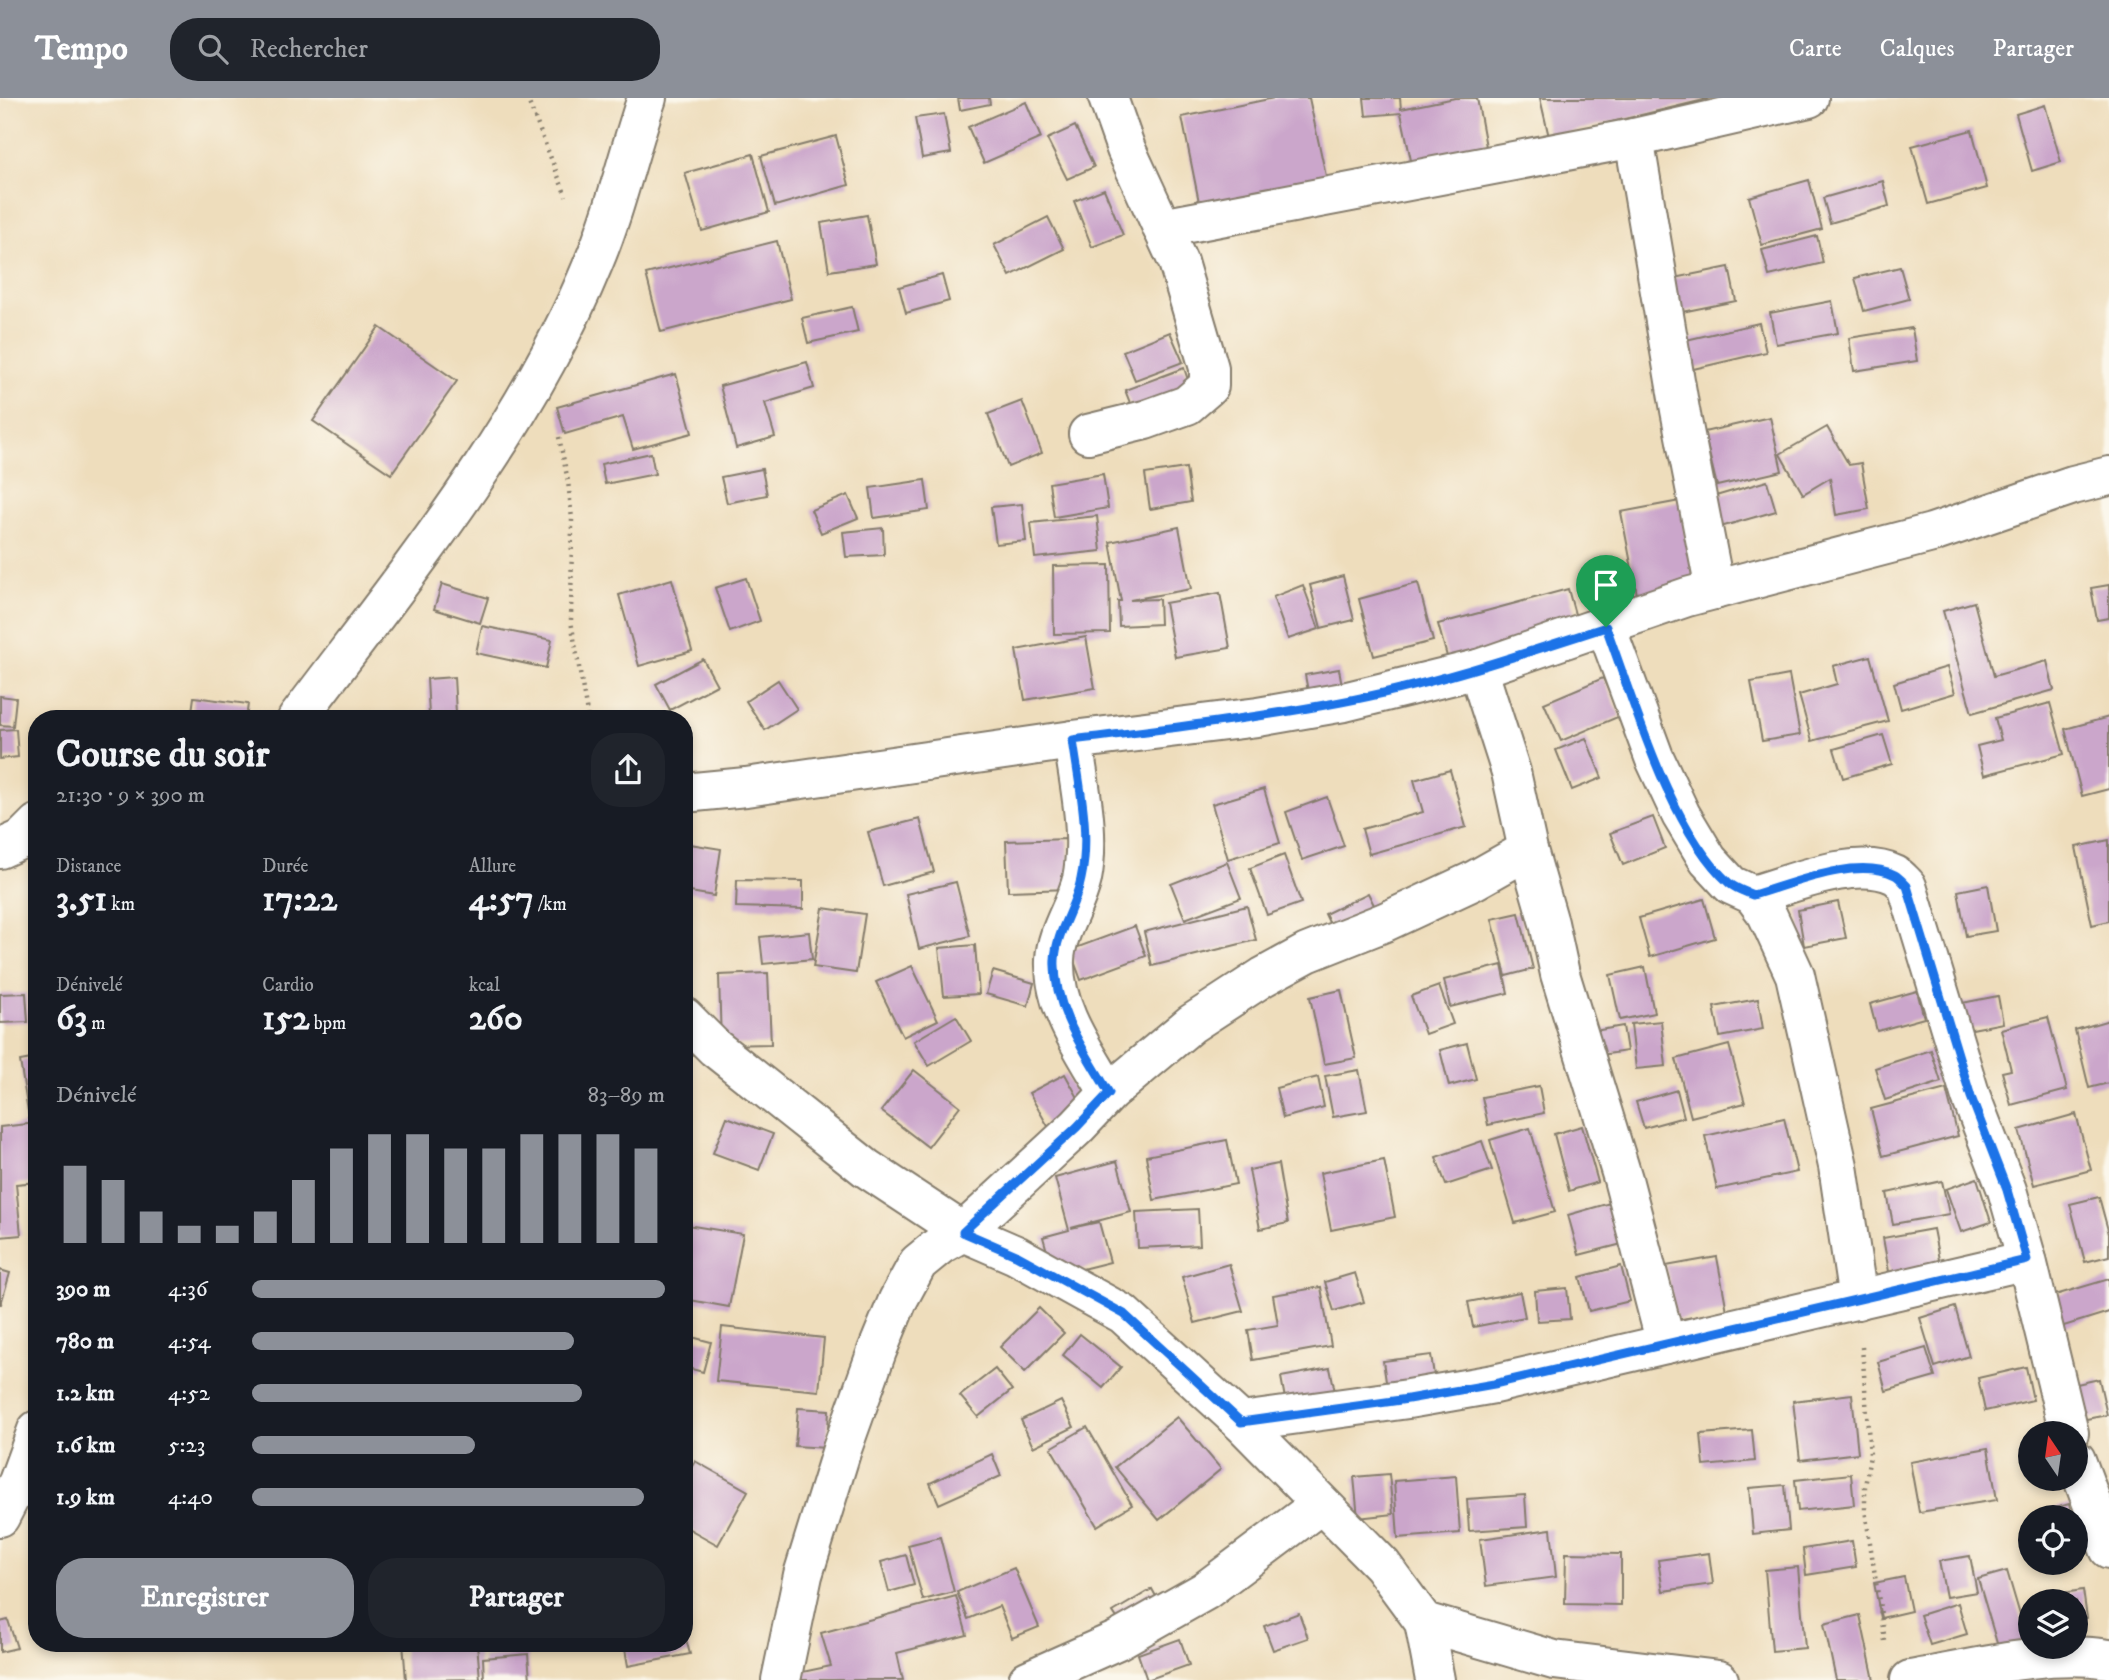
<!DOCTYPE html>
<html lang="fr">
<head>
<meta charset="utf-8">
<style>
  body { margin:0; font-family:"IM FELL DW Pica",serif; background:#20242c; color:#f1f3f6; height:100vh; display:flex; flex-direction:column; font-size:26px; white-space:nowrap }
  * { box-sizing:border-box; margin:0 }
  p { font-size:23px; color:#9ea1a6 }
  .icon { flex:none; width:38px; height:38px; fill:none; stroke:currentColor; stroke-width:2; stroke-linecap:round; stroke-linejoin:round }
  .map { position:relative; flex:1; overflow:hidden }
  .sheet { position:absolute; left:28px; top:612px; width:665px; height:942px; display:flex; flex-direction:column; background:#171b24; border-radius:28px; box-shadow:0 4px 10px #0003 }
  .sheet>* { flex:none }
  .needle { width:46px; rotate:347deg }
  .tools { position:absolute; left:2018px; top:1323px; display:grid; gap:14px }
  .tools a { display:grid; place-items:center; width:70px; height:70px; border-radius:50%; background:#171b24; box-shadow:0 4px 10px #0003; font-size:35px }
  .pin { position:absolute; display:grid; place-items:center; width:60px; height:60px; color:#fff; margin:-72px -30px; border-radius:50% 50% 50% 0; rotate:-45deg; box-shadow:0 0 7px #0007 }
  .pin .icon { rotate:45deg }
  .round { display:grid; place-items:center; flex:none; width:74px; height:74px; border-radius:28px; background:#20242c }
  .headline { display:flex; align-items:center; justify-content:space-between; height:119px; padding:0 28px }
  h1 { font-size:38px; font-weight:700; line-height:52px }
  .figures { display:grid; grid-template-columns:repeat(3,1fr); gap:10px; height:119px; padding:7px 28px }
  .figures div { display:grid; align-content:center }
  .figures b { font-size:35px; font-weight:700 }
  .figures small { font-size:19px; font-weight:400 }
  .figures p { font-size:19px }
  .chart { height:196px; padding:14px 28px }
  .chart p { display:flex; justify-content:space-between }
  .chart svg { width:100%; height:126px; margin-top:7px; stroke:#8c9099; stroke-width:6 }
  .button { display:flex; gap:14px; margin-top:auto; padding:14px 28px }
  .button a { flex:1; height:80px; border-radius:28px; background:#8c9099; color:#fff; font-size:28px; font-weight:700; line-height:80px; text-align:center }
  .button a+a { background:#20242c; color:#f1f3f6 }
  ul { padding:0 28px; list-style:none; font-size:23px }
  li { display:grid; grid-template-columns:112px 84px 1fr; align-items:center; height:52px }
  li i { height:18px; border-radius:9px; background:#8c9099 }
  header { display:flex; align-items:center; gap:42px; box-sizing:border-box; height:98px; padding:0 35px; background:#8c9099; color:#fff }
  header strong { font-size:33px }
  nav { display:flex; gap:38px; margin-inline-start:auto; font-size:24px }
  .search { width:490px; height:63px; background:#20242c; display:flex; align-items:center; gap:18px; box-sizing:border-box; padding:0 24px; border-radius:28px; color:#9ea1a6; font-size:26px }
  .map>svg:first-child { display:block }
  .building { fill:#cba6cb }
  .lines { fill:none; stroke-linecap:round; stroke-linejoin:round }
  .minor-casing { stroke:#857c6c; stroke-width:42 }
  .path { stroke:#857c6c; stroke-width:4.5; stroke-dasharray:2 5; stroke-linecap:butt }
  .minor { stroke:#fff; stroke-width:38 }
  .route-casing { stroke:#fff; stroke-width:14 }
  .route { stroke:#1a73e8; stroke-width:9 }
</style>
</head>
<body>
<header>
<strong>Tempo</strong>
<div class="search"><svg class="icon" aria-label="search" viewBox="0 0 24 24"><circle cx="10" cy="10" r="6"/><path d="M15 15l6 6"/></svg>Rechercher</div>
<nav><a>Carte</a><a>Calques</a><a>Partager</a></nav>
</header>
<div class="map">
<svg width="2109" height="1582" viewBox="0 0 2109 1582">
  <rect width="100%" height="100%" fill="#fbf7ec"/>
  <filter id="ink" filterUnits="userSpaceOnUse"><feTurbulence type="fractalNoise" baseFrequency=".0143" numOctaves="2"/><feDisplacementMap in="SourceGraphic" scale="14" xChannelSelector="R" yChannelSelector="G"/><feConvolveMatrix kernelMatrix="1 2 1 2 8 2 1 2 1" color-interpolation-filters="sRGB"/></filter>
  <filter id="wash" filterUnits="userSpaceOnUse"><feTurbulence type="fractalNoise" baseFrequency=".00686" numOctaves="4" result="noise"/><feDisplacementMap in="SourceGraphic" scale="28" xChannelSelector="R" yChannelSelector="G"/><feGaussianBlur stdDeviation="1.57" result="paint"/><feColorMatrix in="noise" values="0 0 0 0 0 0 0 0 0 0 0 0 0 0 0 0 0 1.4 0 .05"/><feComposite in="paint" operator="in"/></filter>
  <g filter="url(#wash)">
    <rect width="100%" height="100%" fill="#eeddbc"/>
    <g id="blocks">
      <g class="building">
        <path d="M958,0h31l1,6 -30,6z"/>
        <path d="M1274,0h35l20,92 -127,27 -20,-100z"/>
        <path d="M1364,0h36l1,11 54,-11h22l13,70 -74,16 -15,-71 -35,3z"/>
        <path d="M1540,0h168v1l-159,38z"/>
        <path d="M1026,4l15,36 -57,25 -16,-36z"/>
        <path d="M2045,7l16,57 -29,9 -16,-57z"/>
        <path d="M944,16l7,39 -29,5 -7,-40z"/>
        <path d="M1075,28l19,41 -27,12 -20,-40z"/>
        <path d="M1972,32l15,58 -59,16 -16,-58z"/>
        <path d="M836,38l13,49 -74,21 -14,-50z"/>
        <path d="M753,56l16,58 -67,19 -17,-58z"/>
        <path d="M1809,82l13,49 -60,16 -13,-48z"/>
        <path d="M1883,83l6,25 -59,17 -7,-25z"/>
        <path d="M1104,91l19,46 -31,12 -18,-46z"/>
        <path d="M867,117l9,49 -47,7 -8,-48z"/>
        <path d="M1048,119l16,32 -54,27 -16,-31z"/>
        <path d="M1817,138l6,27 -54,13 -7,-26z"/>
        <path d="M777,143l14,58 -130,33 -15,-58z"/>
        <path d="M1729,169l7,34 -59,12 -7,-34z"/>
        <path d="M1900,169l9,32 -45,12 -9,-33z"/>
        <path d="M942,177l7,26 -43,12 -7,-26z"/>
        <path d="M1832,203l6,32 -62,11 -6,-31z"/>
        <path d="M852,209l6,25 -50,11 -6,-25z"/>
        <path d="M1759,225l7,29 -77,18 -7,-29z"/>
        <path d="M379,229l78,54 -66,93 -78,-53z"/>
        <path d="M1912,230l5,33 -63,10 -5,-33z"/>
        <path d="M1170,234l13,30 -48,18 -12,-29z"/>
        <path d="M807,264l7,26 -49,15 10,34 -39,11 -16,-62z"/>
        <path d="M1184,270l8,24 -58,21 -9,-23z"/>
        <path d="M676,276l16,59 -59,16 -10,-32 -58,17 -8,-27z"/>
        <path d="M1022,303l20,52 -34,14 -20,-53z"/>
        <path d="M1770,319l12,54 -65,15 -13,-54z"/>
        <path d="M1827,329l22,38 12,-2 8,46 -33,6 -6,-37 -27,16 -23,-40z"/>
        <path d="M651,355l4,21 -50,10 -4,-20z"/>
        <path d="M1186,370l5,34 -41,7 -5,-35z"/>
        <path d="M762,371l5,26 -40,8 -6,-26z"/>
        <path d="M1103,376l5,34 -54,9 -5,-34z"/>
        <path d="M925,382l4,30 -55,8 -4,-30z"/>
        <path d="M1767,383l9,30 -59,17 -8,-30z"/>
        <path d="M848,397l10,23 -37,15 -10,-23z"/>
        <path d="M1680,403l18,97 -58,12 -19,-98z"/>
        <path d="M1022,406l4,37 -30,3 -5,-37z"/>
        <path d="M1097,418l4,35 -66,7 -4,-35z"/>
        <path d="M1179,429l12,62 -61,11 29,-1 1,25 -41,2 -1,-25h3l-11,-59z"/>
        <path d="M883,430l1,27 -38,2 -3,-25z"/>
        <path d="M1109,467l1,68 -56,1 -1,-68z"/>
        <path d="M1343,478l11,44 -33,8 -11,-43z"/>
        <path d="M746,480l14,43 -30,11 -15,-44z"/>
        <path d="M672,481l20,72 -53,15 -20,-71z"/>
        <path d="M1418,485l15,58 -59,15 -15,-57z"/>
        <path d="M442,486l46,14 -8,25 -46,-14z"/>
        <path d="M1303,487l16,44 -31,10 -15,-42z"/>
        <path d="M2109,487v33l-12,2 -6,-32z"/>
        <path d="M1568,491l13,47 -130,35 -13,-47z"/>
        <path d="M1220,495l10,55 -55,9 -10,-54z"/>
        <path d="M1974,504l20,74 53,-15 7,29 -82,23 -29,-102z"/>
        <path d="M482,528l70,14 -6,28 -70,-15z"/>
        <path d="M1086,539l9,51 -70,12 -9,-50z"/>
        <path d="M1870,558l18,65 -76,20 -13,-46 38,-11 -4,-18z"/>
        <path d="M703,561l14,26 -47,25 -14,-26z"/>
        <path d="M1947,569l8,26 -54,16 -7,-26z"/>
        <path d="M1339,571l5,27 -34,6 -5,-27z"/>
        <path d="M1789,577l11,60 -38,6 -11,-59z"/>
        <path d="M454,579l2,36 -27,2 -2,-36z"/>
        <path d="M1603,580l17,38 -59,25 -17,-38z"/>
        <path d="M778,582l19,29 -32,21 -19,-29z"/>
        <path d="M0,598l16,2 -3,28 -13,-1z"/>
        <path d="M194,599l54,7 -2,15h-55z"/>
        <path d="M2050,605l14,51 -80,21 -7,-29 24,-6 -6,-22z"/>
        <path d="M2109,619v72l-27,7 -17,-67z"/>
        <path d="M16,631l2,28 -18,2v-29z"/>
        <path d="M1883,637l9,29 -49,14 -9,-29z"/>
        <path d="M1586,640l16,40 -30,12 -16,-40z"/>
        <path d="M1450,672l16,57 -97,27 -7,-25 61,-17 -9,-32z"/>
        <path d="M1264,691l16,54 -52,16 -16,-55z"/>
        <path d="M1327,699l17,49 -42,14 -16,-48z"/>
        <path d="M1653,719l12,31 -42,17 -13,-32z"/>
        <path d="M920,721l14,53 -51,14 -15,-54z"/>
        <path d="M1068,741l2,50 -62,2 -2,-50z"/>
        <path d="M2109,742v81l-17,4 -16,-78z"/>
        <path d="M684,745l37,6 -7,47 -30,-5z"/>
        <path d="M1284,757l17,48 -34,12 -17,-47z"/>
        <path d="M1227,764l14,36 -56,21 -14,-35z"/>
        <path d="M737,782l66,1v28l-67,-2z"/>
        <path d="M956,784l14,54 -51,13 -13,-55z"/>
        <path d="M1988,787l8,46 -30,5 -8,-45z"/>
        <path d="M1368,795l16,32 -44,21 -15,-32z"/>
        <path d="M1704,801l11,39 -65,19 -11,-39z"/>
        <path d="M1838,804l8,36 -42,8 -6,-36z"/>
        <path d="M1247,808l9,34 -104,26 -8,-34z"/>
        <path d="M823,810l42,6 -9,59 -43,-6z"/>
        <path d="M1519,815l14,56 -27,7 -14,-57z"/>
        <path d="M1135,828l11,30 -65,24 -11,-30z"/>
        <path d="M809,834l3,27 -49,5 -3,-27z"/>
        <path d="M975,847l4,49 -35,2 -5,-48z"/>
        <path d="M1502,867l6,28 -58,14 -6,-27z"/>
        <path d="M912,868l26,54 -35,17 -27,-55z"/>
        <path d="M1645,869l9,46 -34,7 -10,-45z"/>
        <path d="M993,873l41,12 -6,23 -42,-12z"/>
        <path d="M768,875l3,71 -50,1 -2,-70z"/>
        <path d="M1439,888l14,38 -28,10 -14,-38z"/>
        <path d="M1341,892l15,68 -32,6 -14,-67z"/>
        <path d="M1917,893l7,27 -47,13 -7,-27z"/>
        <path d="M26,895l2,29 -28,1v-29z"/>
        <path d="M1998,898l5,27 -41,8 -5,-27z"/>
        <path d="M1758,901l5,30 -43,8 -6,-30z"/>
        <path d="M956,918l15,25 -42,25 -15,-25z"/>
        <path d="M2048,919l19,73 -56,15 -9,-33 9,-2 -10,-41z"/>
        <path d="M2109,922v63l-20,5 -14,-58z"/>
        <path d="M1661,923l5,45 -30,3 -5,-45z"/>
        <path d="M1623,928l4,25 -46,7 -4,-24z"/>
        <path d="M1467,945l9,36 -27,7 -9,-36z"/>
        <path d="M1729,947l16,58 -54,14 -15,-58z"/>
        <path d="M1931,952l10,32 -56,18 -10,-32z"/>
        <path d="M37,960v59l-8,1 -9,-57z"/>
        <path d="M914,972l46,36 -32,41 -47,-36z"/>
        <path d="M1359,972l8,41 -34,6 -8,-41z"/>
        <path d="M1065,976l28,51 -35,19 -29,-51z"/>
        <path d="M1318,979l6,30 -41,11 -7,-30z"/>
        <path d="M1539,988l5,27 -56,12 -6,-28z"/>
        <path d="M1946,991l12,47 -75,20 -12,-47z"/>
        <path d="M1677,992l7,27 -40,11 -8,-26z"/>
        <path d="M2076,1016l15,56 -57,15 -15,-55z"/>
        <path d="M727,1019l46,17 -14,36 -46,-17z"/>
        <path d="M1784,1020l13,54 -80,17 -12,-53z"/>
        <path d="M37,1025v59l-21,2 5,51 -21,2v-110z"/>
        <path d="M1582,1028l16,56 -29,9 -15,-57z"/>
        <path d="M1530,1030l25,84 -40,11 -25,-83z"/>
        <path d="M1227,1042l9,44 -82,16 -8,-44z"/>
        <path d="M1482,1043l10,29 -46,15 -10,-28z"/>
        <path d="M1384,1062l11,57 -64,13 -11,-57z"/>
        <path d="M1117,1063l14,51 -60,16 28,-6 11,40 -56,14 -11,-39 26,-7 -14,-52z"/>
        <path d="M1278,1066l10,59 -28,6 -11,-59z"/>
        <path d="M1977,1080l14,44 -30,10 -15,-43z"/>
        <path d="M1942,1083l7,33 -56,10 -6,-31z"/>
        <path d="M2099,1099l10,37v22l-24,6 -15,-58z"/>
        <path d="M1610,1105l12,41 -43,11 -11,-40z"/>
        <path d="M1198,1111l2,36 -62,3 -2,-36z"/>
        <path d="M687,1127l56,9 -14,73 -45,-8v-58z"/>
        <path d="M1933,1131l11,56 -51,9 -10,-56z"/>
        <path d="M1717,1159l10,54 -51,9 -10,-54z"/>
        <path d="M1229,1166l14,47 -48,12 -13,-46z"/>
        <path d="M1621,1168l9,35 -41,10 -9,-34z"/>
        <path d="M0,1172l10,3 -9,31h-1z"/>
        <path d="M1355,1175l9,29 -30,9 -9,-29z"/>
        <path d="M2109,1181v33l-58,18 -9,-31z"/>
        <path d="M1321,1189l10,59 -78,14 -5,-30 30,-5 -5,-30z"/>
        <path d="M1567,1190l3,31 -33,2 -2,-30z"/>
        <path d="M1520,1194l5,25 -52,10 -5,-25z"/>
        <path d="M1955,1209l14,49 -34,11 -15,-49z"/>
        <path d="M1039,1210l25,25 -39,39 -25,-25z"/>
        <path d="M722,1229l102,11 -5,53 -103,-10z"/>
        <path d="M1080,1236l41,33 -18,21 -40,-33z"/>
        <path d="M684,1237l27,7 -8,30 -19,-5z"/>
        <path d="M1926,1250l9,29 -49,14 -8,-29z"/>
        <path d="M1431,1257l7,48 -48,6 -7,-48z"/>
        <path d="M2026,1269l7,33 -48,11 -7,-33z"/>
        <path d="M1330,1270l8,38 -50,9 -7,-38z"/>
        <path d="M995,1271l17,21 -34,27 -18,-21z"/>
        <path d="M2099,1281l8,36 -31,6 -8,-35z"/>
        <path d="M1852,1296l6,59 -58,7 -7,-59z"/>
        <path d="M1061,1303l13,26 -41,20 -12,-27z"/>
        <path d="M798,1310l31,2 -2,38 -32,-2z"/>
        <path d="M1177,1319l44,52 -62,51 -44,-53z"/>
        <path d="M1087,1329l45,78 -35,21 -46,-78z"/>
        <path d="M1752,1332l3,31 -51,5 -3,-32z"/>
        <path d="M1988,1350l9,52 -78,12 -9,-50z"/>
        <path d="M992,1356l9,22 -62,28 -9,-21z"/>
        <path d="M695,1363l53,30 -30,54 -34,-19v-46z"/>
        <path d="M1389,1376l4,40 -35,4 -4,-41z"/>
        <path d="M1851,1376l3,31 -56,6 -3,-31z"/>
        <path d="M1456,1378l4,57 -62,5 -4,-57z"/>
        <path d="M1785,1387l4,45 -36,4 -4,-46z"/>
        <path d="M1525,1397l2,32 -58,4 -2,-32z"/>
        <path d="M2069,1406l3,13h-28l-2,-5z"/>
        <path d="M1551,1431l5,48 -70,9 -6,-47z"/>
        <path d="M940,1439l14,55 -31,8 -15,-55z"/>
        <path d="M1852,1443l4,26 -50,8 -3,-26z"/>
        <path d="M1566,1455l55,1v51l-56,-1z"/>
        <path d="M1709,1455l4,31 -50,7 -5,-31z"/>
        <path d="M906,1457l8,30 -25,7 -8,-30z"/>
        <path d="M1970,1458l7,36 -31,5 -7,-36z"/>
        <path d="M1798,1469l7,81 -33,3 -7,-81z"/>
        <path d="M1014,1470l25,59 -27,11 -13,-32 -31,13 -11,-27z"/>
        <path d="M2007,1473l21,71 -29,8 -21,-71z"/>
        <path d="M1904,1479l7,34 -30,7 -7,-35z"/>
        <path d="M1152,1491l13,24 -37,22 -15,-23z"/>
        <path d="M2083,1492l4,28 -11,2v-19h-31l-1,-5z"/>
        <path d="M956,1498l11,39 -70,18 6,27h-109l-1,-6 38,-8 -10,-33z"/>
        <path d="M1958,1505l9,31 -37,11 -10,-30z"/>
        <path d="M1299,1515l9,25 -35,12 -9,-24z"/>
        <path d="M1860,1517l14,65h-38l-12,-56z"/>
        <path d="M8,1522l9,28 -17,4v-30z"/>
        <path d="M684,1534l6,22 -62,12 -4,-23h60z"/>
        <path d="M1180,1541l9,26 -42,15 -9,-26z"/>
        <path d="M403,1545h74l3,36 -74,1z"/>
        <path d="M528,1556l2,26h-46l-1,-22z"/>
      </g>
    </g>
  </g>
  <g filter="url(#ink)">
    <use href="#blocks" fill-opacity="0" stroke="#857c6c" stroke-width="2"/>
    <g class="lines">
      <g class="minor-casing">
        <g id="minor">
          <path d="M1634,40l46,272 35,180"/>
          <path d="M1162,130l472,-90 175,-40"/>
          <path d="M1088,336l57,-14 42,-15 22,-19v-18l-31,-106 -52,-113 -18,-51"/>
          <path d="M1606,529l48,130 27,58 27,45 23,25 22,10 14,19 28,61 43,191 20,134"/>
          <path d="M1478,571l33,103 17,78 21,73 11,51 63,205 43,165"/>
          <path d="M297,621c108,-144 227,-287 296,-455 23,-54 35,-111 54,-166"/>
          <path d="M1073,642c6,45 18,93 9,139 -6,27 -26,53 -27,81 -2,49 31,93 54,133"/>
          <path d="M684,695l62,-6 327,-47 185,-23 86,-15 134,-33 209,-72 245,-64 141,-48 36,-9"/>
          <path d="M0,751l22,-10 15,-15"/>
          <path d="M1753,797c39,-11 103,-39 142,-20 4,2 8,7 12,11l64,211 36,93 20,70 42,173"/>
          <path d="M684,919l31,31 151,120 97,64 53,23 107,59 118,108 141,143 42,57 11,58"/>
          <path d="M1241,1324l167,-23 86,-15 533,-124"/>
          <path d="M2076,1362l33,89"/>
          <path d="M0,1419l18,-35 19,-52"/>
          <path d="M1424,1524l130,38 165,20"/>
          <path d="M781,1582l22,-105 39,-126 35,-98 21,-51 20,-37 22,-18 23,-13 114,-105 32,-34 82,-69 72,-47 44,-24 78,-31 88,-41 55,-31"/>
          <path d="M1028,1582l90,-40 87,-49 116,-87"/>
          <path d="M1910,1582c64,-11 134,-31 199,-21"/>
        </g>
      </g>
      <g class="path">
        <path d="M527,0l39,98"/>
        <path d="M559,339l9,44 4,38 -1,102 17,98"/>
        <path d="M1862,1249l8,108 -5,32v23l20,131"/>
      </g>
      <use href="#minor" class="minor"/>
    </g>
  </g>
  <g class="lines" filter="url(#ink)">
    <g class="route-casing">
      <path id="route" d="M1606,529c28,75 64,203 123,256 7,6 17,9 24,12 39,-11 103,-39 142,-20 4,2 8,7 12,11l64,211 36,93 20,70 -533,124 -86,15 -167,23 -117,-108 -108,-59 -53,-23 114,-105 32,-34c-23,-40 -56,-84 -54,-133 1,-28 21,-54 26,-81 10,-46 -2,-94 -8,-139 89,-11 179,-21 268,-38 90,-17 178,-47 265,-75z"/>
    </g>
    <use href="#route" class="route"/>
  </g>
</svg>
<div class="tools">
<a><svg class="needle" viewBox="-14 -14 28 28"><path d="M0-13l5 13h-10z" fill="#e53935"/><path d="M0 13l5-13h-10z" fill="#9ea1a6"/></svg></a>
<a><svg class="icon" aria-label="locate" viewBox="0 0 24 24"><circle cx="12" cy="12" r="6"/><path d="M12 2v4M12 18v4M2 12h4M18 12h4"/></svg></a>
<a><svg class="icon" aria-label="layers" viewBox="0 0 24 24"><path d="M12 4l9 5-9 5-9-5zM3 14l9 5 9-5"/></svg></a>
</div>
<div class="pin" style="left:1606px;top:529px;background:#1e9e55"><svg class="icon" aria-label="arrive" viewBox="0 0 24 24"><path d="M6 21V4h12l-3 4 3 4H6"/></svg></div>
<section class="sheet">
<div class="headline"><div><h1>Course du soir</h1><p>21:30 · 9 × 390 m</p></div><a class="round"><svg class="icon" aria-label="share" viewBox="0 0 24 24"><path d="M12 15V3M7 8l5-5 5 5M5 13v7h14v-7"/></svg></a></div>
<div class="figures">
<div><p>Distance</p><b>3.51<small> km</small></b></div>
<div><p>Durée</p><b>17:22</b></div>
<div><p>Allure</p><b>4:57<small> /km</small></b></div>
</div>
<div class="figures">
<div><p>Dénivelé</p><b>63<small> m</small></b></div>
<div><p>Cardio</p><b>152<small> bpm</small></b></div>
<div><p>kcal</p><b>260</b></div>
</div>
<div class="chart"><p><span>Dénivelé</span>83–89 m</p>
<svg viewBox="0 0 160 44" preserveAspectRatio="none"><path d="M5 44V17M15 44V22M25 44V33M35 44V38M45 44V38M55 44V33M65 44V22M75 44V11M85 44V6M95 44V6M105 44V11M115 44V11M125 44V6M135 44V6M145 44V6M155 44V11"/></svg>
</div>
<ul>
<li><b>390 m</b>4:36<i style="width:100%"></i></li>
<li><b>780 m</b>4:54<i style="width:78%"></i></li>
<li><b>1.2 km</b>4:52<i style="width:80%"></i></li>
<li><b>1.6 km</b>5:23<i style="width:54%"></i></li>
<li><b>1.9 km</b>4:40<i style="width:95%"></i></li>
</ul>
<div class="button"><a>Enregistrer</a><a>Partager</a></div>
</section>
</div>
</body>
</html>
